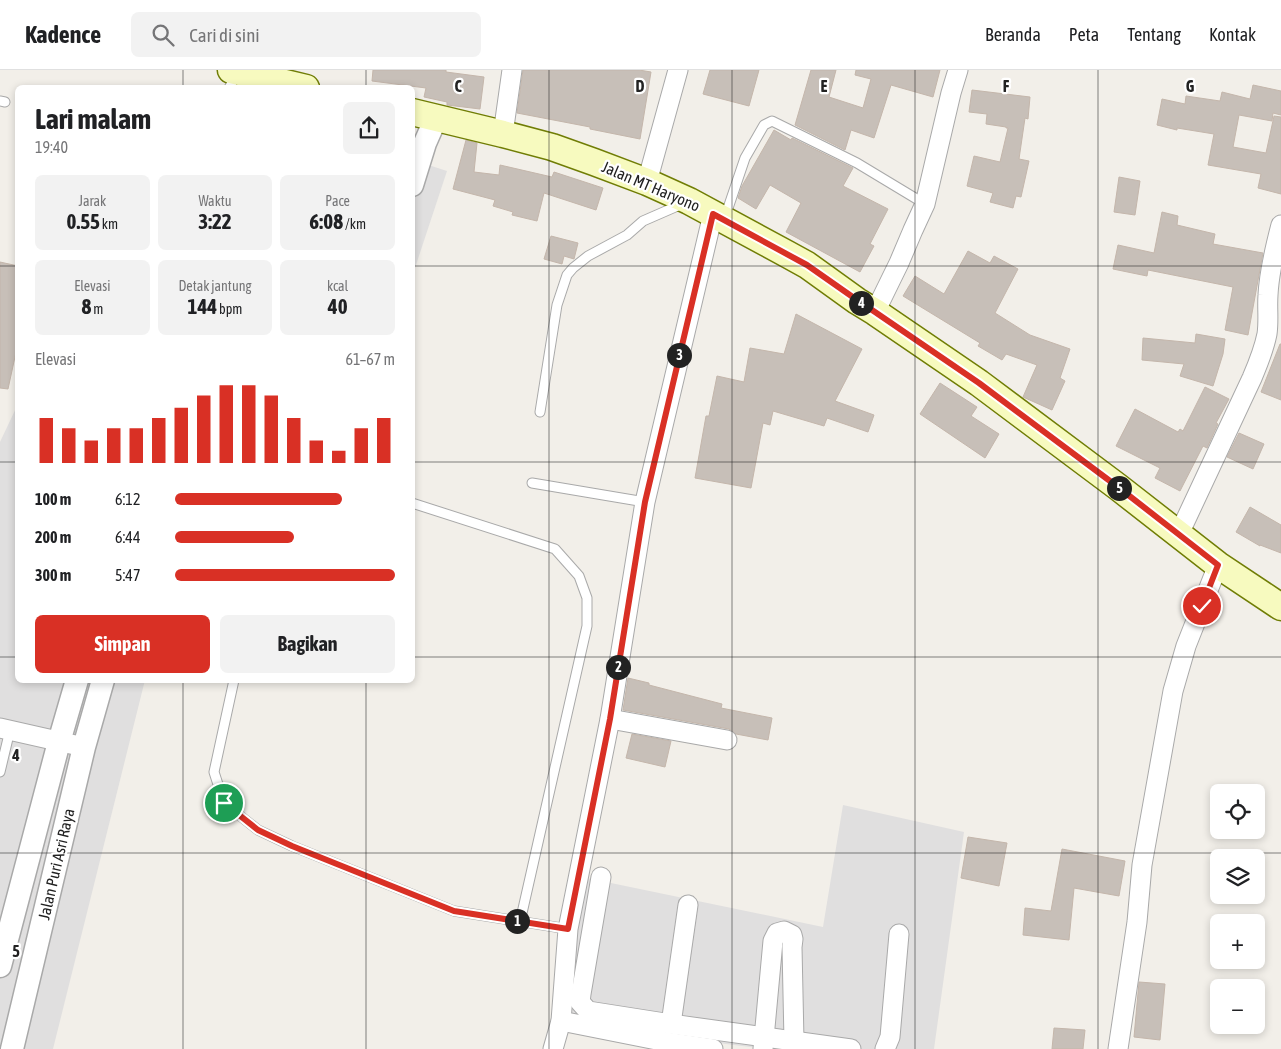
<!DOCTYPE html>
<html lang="id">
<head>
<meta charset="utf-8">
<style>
  body { margin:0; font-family:"Asap Condensed",sans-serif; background:#f2f2f2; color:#202124; height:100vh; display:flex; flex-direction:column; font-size:19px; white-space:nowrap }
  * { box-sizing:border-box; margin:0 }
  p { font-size:16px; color:#757577 }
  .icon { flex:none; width:28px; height:28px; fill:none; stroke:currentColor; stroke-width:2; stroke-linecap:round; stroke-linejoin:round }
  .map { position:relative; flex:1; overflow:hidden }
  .sheet { position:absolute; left:15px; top:15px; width:400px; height:598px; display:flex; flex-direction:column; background:#fff; border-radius:8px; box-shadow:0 2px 8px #0003 }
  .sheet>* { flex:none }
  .controls { position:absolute; left:1210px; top:714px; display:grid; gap:10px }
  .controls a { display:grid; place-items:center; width:55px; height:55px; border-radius:8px; background:#fff; box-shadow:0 2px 8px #0003; font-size:25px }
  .pin { position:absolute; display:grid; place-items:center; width:42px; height:42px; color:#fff; margin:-21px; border:2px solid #fff; border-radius:50%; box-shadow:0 1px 5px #0007 }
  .km { position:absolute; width:25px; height:25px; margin:-12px; border-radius:50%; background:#222; color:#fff; font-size:14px; line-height:25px; text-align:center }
  .round { display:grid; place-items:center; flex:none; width:52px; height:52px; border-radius:8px; background:#f2f2f2 }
  .headline { display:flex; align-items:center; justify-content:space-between; height:85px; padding:0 20px }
  h1 { font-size:28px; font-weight:700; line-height:38px }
  .metrics { display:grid; grid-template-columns:repeat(3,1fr); gap:8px; height:85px; padding:5px 20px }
  .metrics div { display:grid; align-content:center; border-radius:8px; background:#f2f2f2; text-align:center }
  .metrics b { font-size:21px; font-weight:700 }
  .metrics small { font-size:14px; font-weight:400 }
  .metrics p { font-size:14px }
  .chart { height:140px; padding:10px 20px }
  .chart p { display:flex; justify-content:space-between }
  .chart svg { width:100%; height:90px; margin-top:5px; stroke:#d93025; stroke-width:6 }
  .action { display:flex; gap:10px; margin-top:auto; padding:10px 20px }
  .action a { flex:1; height:58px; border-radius:8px; background:#d93025; color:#fff; font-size:20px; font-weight:700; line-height:58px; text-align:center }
  .action a+a { background:#f2f2f2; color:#202124 }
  ul { padding:0 20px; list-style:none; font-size:16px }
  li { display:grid; grid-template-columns:80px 60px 1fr; align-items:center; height:38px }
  li i { height:12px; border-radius:6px; background:#d93025 }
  header { display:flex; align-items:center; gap:30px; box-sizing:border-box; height:70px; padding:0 25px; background:#fff; border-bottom:1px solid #e0e0e0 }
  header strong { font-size:24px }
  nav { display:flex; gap:28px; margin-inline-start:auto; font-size:18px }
  .search { width:350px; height:45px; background:#f2f2f2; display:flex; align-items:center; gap:12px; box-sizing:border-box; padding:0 18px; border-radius:8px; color:#757577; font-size:19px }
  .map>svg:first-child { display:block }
  .residential { fill:#e0dfdf }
  .building { fill:#c7bfb8; stroke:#c4b6ab }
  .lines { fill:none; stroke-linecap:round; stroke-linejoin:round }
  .service-casing { stroke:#a9a9a9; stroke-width:11 }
  .minor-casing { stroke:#a9a9a9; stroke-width:21 }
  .tertiary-casing { stroke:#a9a9a9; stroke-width:25 }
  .secondary-casing { stroke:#707d05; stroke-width:29 }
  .service { stroke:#fff; stroke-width:9 }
  .minor { stroke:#fff; stroke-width:19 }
  .tertiary { stroke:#fff; stroke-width:22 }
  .secondary { stroke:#f7fabf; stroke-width:26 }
  .route-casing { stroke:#fff; stroke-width:10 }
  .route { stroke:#d93025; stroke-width:6 }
  .grid { fill:none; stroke:#222; stroke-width:1; stroke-opacity:0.55 }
  .labels { text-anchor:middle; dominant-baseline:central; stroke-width:4.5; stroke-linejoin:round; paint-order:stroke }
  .street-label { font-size:16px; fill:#222; stroke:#fff }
  .grid-label { font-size:16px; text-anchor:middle; font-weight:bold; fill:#222; stroke:#fff; stroke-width:4.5; stroke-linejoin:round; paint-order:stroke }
</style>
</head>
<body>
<header>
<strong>Kadence</strong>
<div class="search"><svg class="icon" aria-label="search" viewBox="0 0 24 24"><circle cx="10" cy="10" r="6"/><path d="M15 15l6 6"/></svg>Cari di sini</div>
<nav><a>Beranda</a><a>Peta</a><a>Tentang</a><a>Kontak</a></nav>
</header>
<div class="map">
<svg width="1281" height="979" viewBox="0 0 1281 979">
  <rect width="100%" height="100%" fill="#f2efe9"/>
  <g class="residential">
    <path d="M413,90l34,11 -34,103z"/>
    <path d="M17,336l1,274h127l-92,369h-53v-607z"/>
    <path d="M843,735l121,27 -30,217h-167l-192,-24 -9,-9 16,-139 241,50z"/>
  </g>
  <g class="building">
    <path d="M373,0h73v2l38,5 -4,32 -33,-4v-3l-23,-5 2,-9 -54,-7z"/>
    <path d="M523,0h116l12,2 -11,67 -50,-10v-2l-73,-14z"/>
    <path d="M710,0h49l-10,36 -46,-12z"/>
    <path d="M811,0h25l-7,27 34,11 8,-29 -16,-4 1,-5h84l-7,27 -42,-12 -17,53 -23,-8 -6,20 -50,-25z"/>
    <path d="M1253,15l28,6v24l-8,-2 -1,8 -33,-6 -6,32 33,6 8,-37 7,1v77l-23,-6 3,-14 -53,-9 6,-31 -37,-6v2l-20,-5 5,-26 23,5 1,-8 34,5 2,-9 28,7z"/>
    <path d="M972,20l58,7 -2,22 -3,-1 -6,41 10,2 -8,36 -5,-1 -3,12 -23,-6 3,-9 -26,-7 7,-30 26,6 8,-34h-2v-1l-20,-3 1,-10 -18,-2z"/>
    <path d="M774,60l17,10 1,-2 61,30 -10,18 45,23 -18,35 4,2 -14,26 -74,-40 15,-29 -31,-18 -14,24 -18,-11 4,-12z"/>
    <path d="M466,70l11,3 -3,29 25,3 1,-10 52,12 2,-5 49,16 -7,22 -52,-17 -7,28 -25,-6 1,-3 -20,-6 2,-6 -42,-11z"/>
    <path d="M1119,107l21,4 -5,34 -21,-3z"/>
    <path d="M1162,142l16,4 -1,9 38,9 -2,10 50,9 -15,82 -23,-5 8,-43 -85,-17 -1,6 -34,-7 5,-24 36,8z"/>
    <path d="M551,166l27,7 -4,16 -10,-3 -2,8 -18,-5z"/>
    <path d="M968,181l22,12 4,-7 24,13 -23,44 35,22 40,14 -10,29 5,3 -13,29 -29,-13 14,-32 -31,-11 -4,6 -24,-14 2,-3 -77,-47 12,-20 29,18z"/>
    <path d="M0,192l18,4v77l-10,46 -8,-1z"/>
    <path d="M796,244l66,35 -27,52 39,14 -6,17 -41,-14 -3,8 -51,-15 -3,14 -7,-2 -12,65 -56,-10 11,-62h3l8,-40 27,6 6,-34 34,6z"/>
    <path d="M1196,264l29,5 -2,15 -10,32 -33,-10 4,-12 -42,-4 1,-22 52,5z"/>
    <path d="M1280,274h1v56l-20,-8z"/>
    <path d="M940,313l37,24 -6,9 28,18 -14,24 -65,-44z"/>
    <path d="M1205,317l24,12 -13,24 2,1 -11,24 -4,-2 -23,45 -25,-13 5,-10 -44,-22 19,-37 43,23 2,-3 3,2z"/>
    <path d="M1239,363l25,11 -11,25 -26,-12z"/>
    <path d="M1250,437l31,18v28l-21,-8v1l-24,-14z"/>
    <path d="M628,608l21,5v2l73,19 -1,4 51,10 -4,22 -32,-6 -7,-5 -106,-19z"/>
    <path d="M632,664l39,7 -6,26 -39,-9z"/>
    <path d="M968,767l39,6 -8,43 -38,-8z"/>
    <path d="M1062,779l63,12 -6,35 -45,-8 -5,52 -46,-5 2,-27 26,3z"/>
    <path d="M1139,912l26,2 -5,56 -26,-3z"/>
    <path d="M1054,958l31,2 -2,19h-31z"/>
  </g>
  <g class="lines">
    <g class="service-casing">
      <g id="service">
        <path d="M229,18l8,-14"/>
        <path d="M0,31l5,1"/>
        <path d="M725,147l20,-59 19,-33 8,-4 85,42 68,41"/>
        <path d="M540,342l17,-107 10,-30 6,-7 15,-12 39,-21 16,-14 39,-17"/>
        <path d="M532,413l113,19"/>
        <path d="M412,433l143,46 24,27 8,22v28l-67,296"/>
        <path d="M234,610l-20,92 10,31 34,27 34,16 162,65 114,18"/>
        <path d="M0,702l10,-42"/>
      </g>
    </g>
    <g class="minor-casing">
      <g id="minor">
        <path d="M503,64l9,-64"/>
        <path d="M647,112l31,-112"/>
        <path d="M875,242l24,-49 14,-33 12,-26 26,-111 7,-23"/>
        <path d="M1179,464l73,-156c6,-14 12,-29 15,-44 2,-14 0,-26 1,-39 1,-23 7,-47 13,-70"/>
        <path d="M610,649l117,21"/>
        <path d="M0,658l84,19"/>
        <path d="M601,807l-20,117 -1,8 8,9 83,13 180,25"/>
        <path d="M561,951l111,22 41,6"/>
        <path d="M671,954l17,-119"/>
        <path d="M553,979l8,-28 7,-92 42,-210 35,-217 68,-288"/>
        <path d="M763,979l10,-108 4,-8 7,-2 8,4 1,4 -1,8 2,94 -1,8"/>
        <path d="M885,979l5,-12 9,-103"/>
        <path d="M1118,979l19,-127 5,-57 31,-174 13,-45 32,-81"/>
      </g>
    </g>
    <g class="tertiary-casing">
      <g id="tertiary">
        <path d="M412,115l13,-42 11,-25"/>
        <path d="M0,896l59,-224 18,-62"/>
        <path d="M12,979l72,-302 19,-67"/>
      </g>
    </g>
    <g class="secondary-casing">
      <g id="secondary">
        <path d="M231,0l75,18"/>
        <path d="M412,42l91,22 49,13 42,15 53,20 42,19 98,53 20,11 50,36 18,11 104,71 139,104 100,78 63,42"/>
      </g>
    </g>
    <use href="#service" class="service"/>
    <use href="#minor" class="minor"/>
    <use href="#tertiary" class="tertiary"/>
    <use href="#secondary" class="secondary"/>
  </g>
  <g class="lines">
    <g class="route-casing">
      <path id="route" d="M224,733l34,27 34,16 162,65 114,18 42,-210 35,-217 68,-288 94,51 50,35 18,12 104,71 139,104 100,78 -16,41"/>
    </g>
    <use href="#route" class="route"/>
  </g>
  <path class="grid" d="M183,0v18M366,0v18M549,0v979M732,0v979M915,0v979M1098,0v979M0,196h18M412,196h869M0,392h18M412,392h869M0,587h18M412,587h869M183,610v369M366,610v369M0,783h1281"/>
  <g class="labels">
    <g class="street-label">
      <text transform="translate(651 116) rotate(23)">Jalan MT Haryono</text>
      <text transform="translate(56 794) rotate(-77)">Jalan Puri Asri Raya</text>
    </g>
  </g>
  <g class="grid-label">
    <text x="458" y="22">C</text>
    <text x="640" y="22">D</text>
    <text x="824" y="22">E</text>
    <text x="1006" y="22">F</text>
    <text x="1190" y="22">G</text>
    <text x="16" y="691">4</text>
    <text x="16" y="887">5</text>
  </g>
</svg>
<div class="controls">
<a><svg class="icon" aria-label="locate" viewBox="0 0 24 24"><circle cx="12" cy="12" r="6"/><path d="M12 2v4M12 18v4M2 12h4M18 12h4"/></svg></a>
<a><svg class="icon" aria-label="layers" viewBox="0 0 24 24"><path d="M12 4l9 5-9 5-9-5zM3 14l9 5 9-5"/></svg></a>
<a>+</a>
<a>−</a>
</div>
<div class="pin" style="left:224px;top:733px;background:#1e9e55"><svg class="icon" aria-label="arrive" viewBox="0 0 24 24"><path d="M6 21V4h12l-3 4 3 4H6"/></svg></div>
<div class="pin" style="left:1202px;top:536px;background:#d93025"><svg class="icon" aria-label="check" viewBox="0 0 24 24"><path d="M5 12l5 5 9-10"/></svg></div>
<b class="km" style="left:517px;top:851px">1</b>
<b class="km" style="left:618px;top:597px">2</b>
<b class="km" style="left:679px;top:285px">3</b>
<b class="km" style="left:861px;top:233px">4</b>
<b class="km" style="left:1119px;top:418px">5</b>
<section class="sheet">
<div class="headline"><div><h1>Lari malam</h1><p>19:40</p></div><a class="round"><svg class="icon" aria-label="share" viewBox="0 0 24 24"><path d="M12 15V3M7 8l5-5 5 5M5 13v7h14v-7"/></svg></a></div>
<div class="metrics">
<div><p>Jarak</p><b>0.55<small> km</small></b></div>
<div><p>Waktu</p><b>3:22</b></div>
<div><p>Pace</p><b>6:08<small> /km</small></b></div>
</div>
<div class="metrics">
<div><p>Elevasi</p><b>8<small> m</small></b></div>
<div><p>Detak jantung</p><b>144<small> bpm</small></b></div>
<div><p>kcal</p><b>40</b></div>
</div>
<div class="chart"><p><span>Elevasi</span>61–67 m</p>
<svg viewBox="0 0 160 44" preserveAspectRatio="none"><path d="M5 44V22M15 44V27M25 44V33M35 44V27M45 44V27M55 44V22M65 44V17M75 44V11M85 44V6M95 44V6M105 44V11M115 44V22M125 44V33M135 44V38M145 44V27M155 44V22"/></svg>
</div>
<ul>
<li><b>100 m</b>6:12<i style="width:76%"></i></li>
<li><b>200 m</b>6:44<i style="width:54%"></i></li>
<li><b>300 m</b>5:47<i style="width:100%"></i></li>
</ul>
<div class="action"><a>Simpan</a><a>Bagikan</a></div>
</section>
</div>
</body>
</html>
